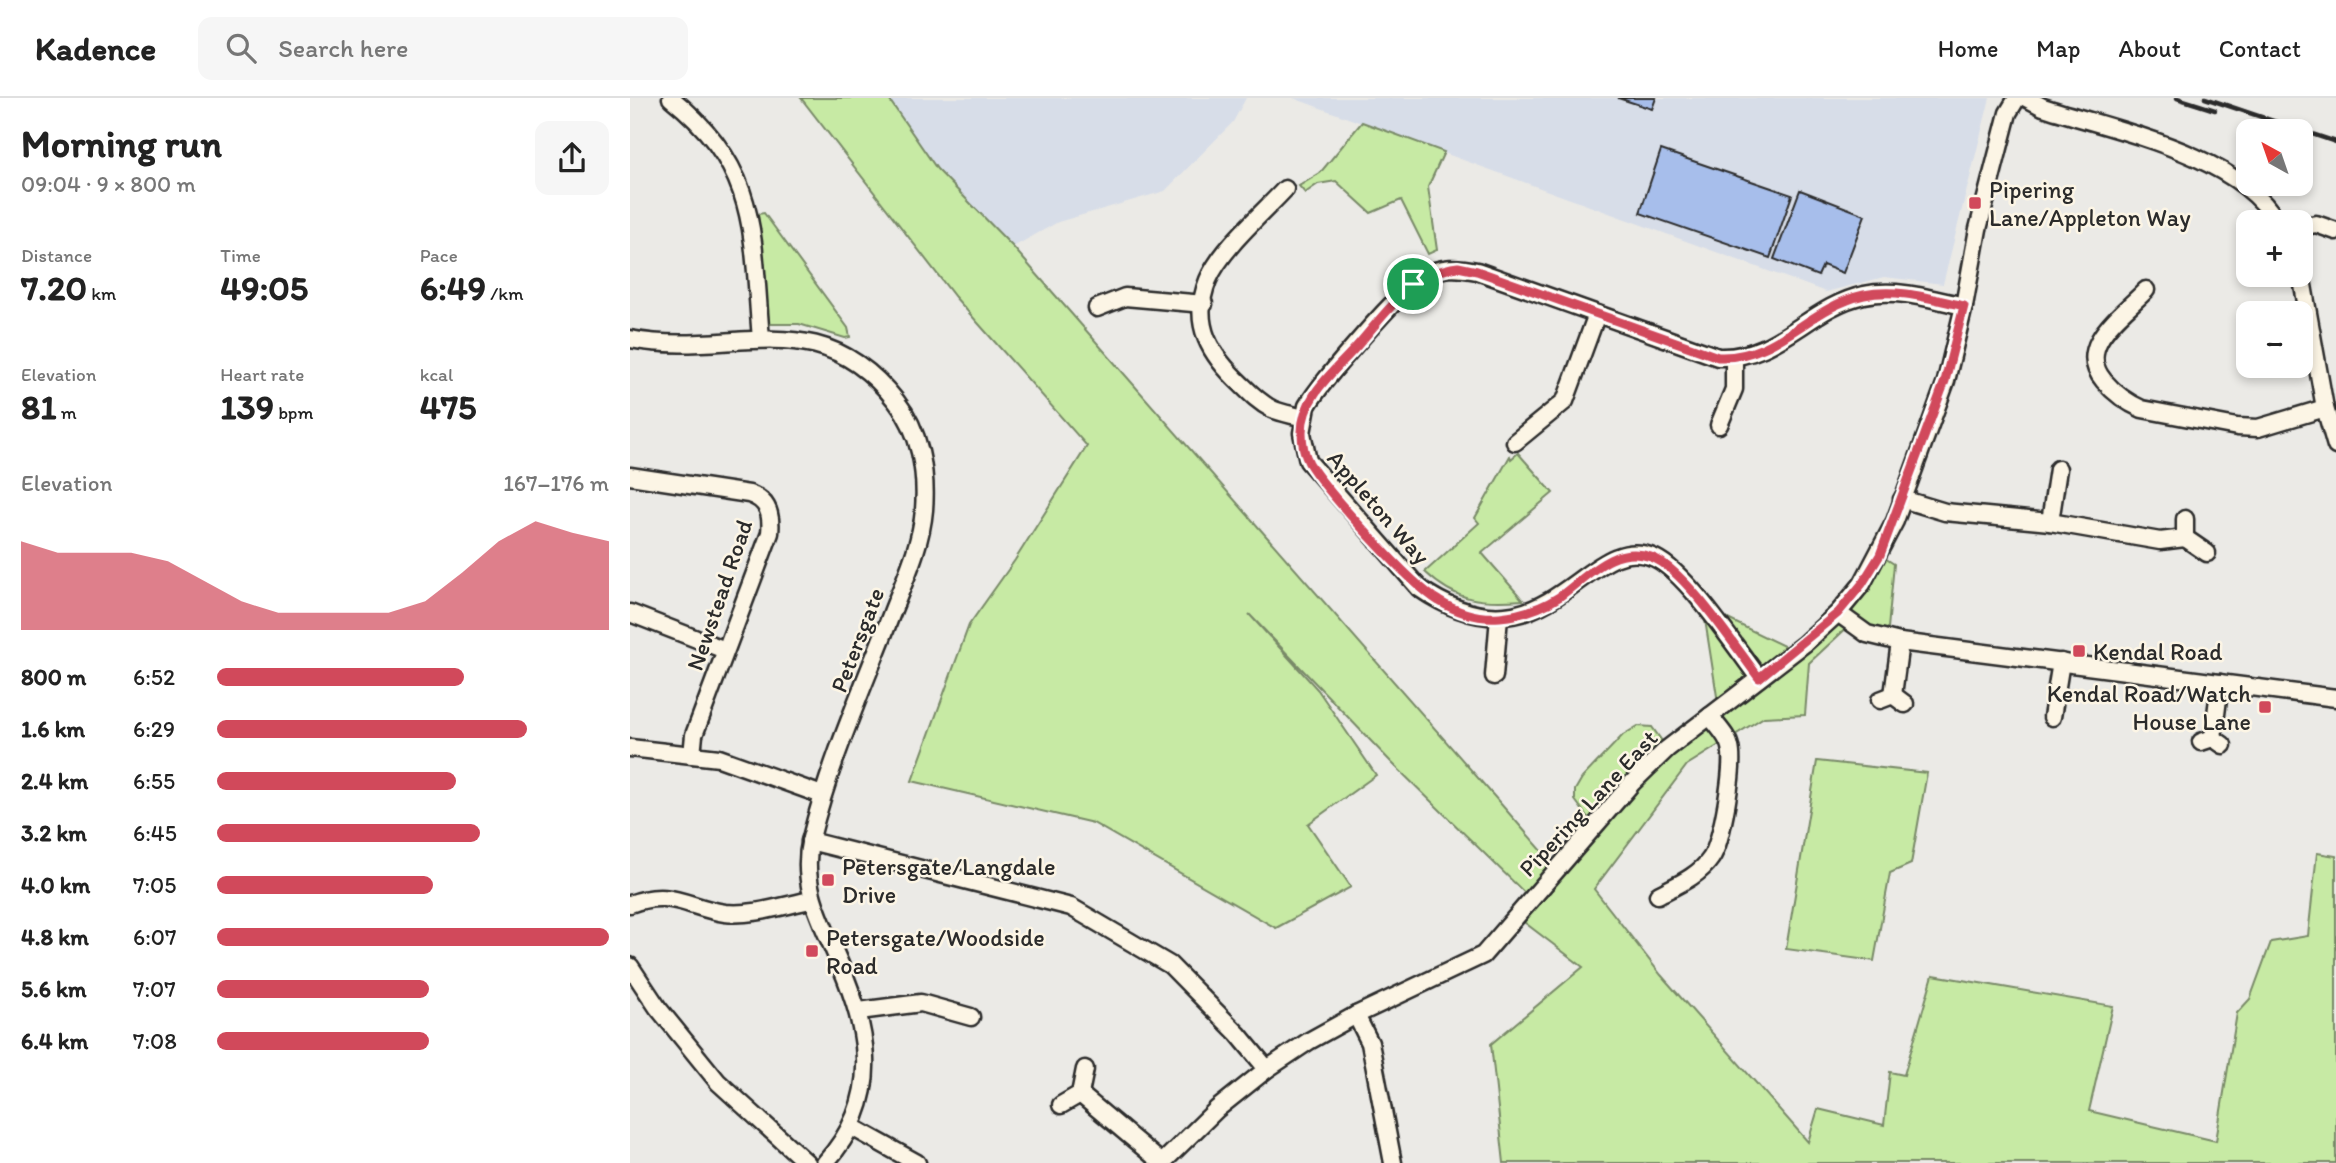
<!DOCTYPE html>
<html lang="en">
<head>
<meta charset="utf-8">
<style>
  body { margin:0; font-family:Itim,sans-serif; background:#f6f6f6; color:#222; height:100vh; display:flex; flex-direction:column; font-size:26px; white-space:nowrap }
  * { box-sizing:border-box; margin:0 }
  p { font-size:23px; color:#767676 }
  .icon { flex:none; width:38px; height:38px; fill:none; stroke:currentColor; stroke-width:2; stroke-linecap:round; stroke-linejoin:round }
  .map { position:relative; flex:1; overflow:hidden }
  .sheet { display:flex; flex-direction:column; background:#fff; width:630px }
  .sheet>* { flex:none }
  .needle { width:46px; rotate:320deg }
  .buttons { position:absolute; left:1606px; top:21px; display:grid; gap:14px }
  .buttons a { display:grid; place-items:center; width:77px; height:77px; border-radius:14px; background:#fff; box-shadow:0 4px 10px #0003; font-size:35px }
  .pin { position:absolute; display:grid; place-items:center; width:60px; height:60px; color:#fff; margin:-30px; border:4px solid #fff; border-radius:50%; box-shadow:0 2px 7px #0007 }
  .round { display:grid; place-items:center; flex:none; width:74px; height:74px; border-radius:14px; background:#f6f6f6 }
  .summary { display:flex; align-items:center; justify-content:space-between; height:119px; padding:0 21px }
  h1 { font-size:38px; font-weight:700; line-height:52px }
  .figures { display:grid; grid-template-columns:repeat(3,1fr); gap:10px; height:119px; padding:7px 21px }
  .figures div { display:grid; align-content:center }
  .figures b { font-size:35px; font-weight:700 }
  .figures small { font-size:19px; font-weight:400 }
  .figures p { font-size:19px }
  .chart { height:196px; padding:14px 21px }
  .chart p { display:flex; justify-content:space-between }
  .chart svg { width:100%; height:126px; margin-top:7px; fill:#d1495b; opacity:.7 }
  ul { padding:0 21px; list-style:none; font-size:23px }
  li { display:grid; grid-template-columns:112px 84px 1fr; align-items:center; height:52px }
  li i { height:18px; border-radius:9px; background:#d1495b }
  header { display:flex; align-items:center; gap:42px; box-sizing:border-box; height:98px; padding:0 35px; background:#fff; border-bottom:2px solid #e0e0e0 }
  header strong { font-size:33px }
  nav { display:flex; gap:38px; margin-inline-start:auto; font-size:24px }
  .search { width:490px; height:63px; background:#f6f6f6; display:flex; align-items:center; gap:18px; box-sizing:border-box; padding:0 24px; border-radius:14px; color:#767676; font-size:26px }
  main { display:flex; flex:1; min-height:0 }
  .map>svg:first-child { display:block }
  .built { fill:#d7dde8 }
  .green { fill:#c7eaa4; stroke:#798a68; stroke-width:2 }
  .building { fill:#a7beeb; stroke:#2b2b2b; stroke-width:2 }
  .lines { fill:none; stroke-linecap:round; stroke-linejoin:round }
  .minor-casing { stroke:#2b2b2b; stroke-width:21 }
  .minor { stroke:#fcf5e5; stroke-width:16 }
  .rail { stroke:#2b2b2b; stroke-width:4.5 }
  .route-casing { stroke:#fff; stroke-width:14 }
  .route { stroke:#d1495b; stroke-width:9 }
  .poi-dot { fill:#d1495b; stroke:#fcf5e5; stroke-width:2.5 }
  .labels { text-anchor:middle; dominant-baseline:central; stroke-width:5; stroke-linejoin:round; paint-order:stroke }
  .poi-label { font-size:24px; fill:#2b2b2b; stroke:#fcf5e5; text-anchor:start }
  .street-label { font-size:24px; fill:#2b2b2b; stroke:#fcf5e5 }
</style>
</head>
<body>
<header>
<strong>Kadence</strong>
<div class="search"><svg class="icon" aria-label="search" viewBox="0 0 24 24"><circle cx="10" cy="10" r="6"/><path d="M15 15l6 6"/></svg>Search here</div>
<nav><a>Home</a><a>Map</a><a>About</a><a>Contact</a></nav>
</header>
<main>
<section class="sheet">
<div class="summary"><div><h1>Morning run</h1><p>09:04 · 9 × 800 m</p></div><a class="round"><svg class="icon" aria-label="share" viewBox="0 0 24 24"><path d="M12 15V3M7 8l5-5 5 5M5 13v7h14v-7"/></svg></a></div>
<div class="figures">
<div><p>Distance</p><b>7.20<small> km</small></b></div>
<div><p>Time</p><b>49:05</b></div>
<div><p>Pace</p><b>6:49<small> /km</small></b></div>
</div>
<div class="figures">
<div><p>Elevation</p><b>81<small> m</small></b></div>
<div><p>Heart rate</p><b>139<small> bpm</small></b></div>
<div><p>kcal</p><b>475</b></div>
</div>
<div class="chart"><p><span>Elevation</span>167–176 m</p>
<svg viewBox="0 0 160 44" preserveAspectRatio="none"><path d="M0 44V13L10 17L20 17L30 17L40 20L50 27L60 34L70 38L80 38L90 38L100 38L110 34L120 24L130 13L140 6L150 10L160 13V44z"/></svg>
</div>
<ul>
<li><b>800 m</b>6:52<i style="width:63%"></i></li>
<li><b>1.6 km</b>6:29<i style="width:79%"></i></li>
<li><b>2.4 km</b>6:55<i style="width:61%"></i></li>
<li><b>3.2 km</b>6:45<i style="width:67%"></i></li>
<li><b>4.0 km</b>7:05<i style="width:55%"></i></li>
<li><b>4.8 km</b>6:07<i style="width:100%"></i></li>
<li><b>5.6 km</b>7:07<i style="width:54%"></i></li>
<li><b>6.4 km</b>7:08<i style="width:54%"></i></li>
</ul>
</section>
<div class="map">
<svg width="1706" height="1065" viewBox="0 0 1706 1065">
  <rect width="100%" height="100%" fill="#ebeae6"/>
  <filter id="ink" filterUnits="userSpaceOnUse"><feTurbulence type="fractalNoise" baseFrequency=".0143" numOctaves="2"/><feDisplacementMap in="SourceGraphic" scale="14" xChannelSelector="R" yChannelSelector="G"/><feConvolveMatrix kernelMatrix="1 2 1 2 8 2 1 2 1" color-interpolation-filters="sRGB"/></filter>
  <g filter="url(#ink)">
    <g class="built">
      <path d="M258,0h358l-13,24 -68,69 -107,31 -45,25 -76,-78z"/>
      <path d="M663,0h697l-47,186 -59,-7 -58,15z"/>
    </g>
    <g class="green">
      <path d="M171,0h87l49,71 76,78 543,620 38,-41 -19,-26v-10l7,-12 41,-43 15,-9 14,1 15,21 52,-39 -16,-102 91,44 86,-96 14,9 -7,75 -36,-15 -42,39 -4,52 -41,2 -77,48 -93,124 67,86 147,167 10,-33 66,16 6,-53 14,3 29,-100 180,31 -24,105 127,30 21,-128 13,-14 21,-57 37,-6 9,-83 19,3v307h-832l-13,-119 92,-77 -67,-51 14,-18 -138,-135 -143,-149 69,76 58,85 -68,49 43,63 -75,41 -183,-105 -181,-42 57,-156 46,-65 72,-114 -132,-149z"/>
      <path d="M732,24l82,30 -16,35 9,63 -9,4 -27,-54 -30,13 -35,-32 -18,3 -13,9 -6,-7 21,-13z"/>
      <path d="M134,115l84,115 2,9 -5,1 -46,-14h-30l-11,-110z"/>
      <path d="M888,355l35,40 -71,60 41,47c-42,3 -66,2 -98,-28l54,-49 -4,-5 35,-62 1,3z"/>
      <path d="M1187,663l110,12 -16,91 -21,9 -16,88 -88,-12z"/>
    </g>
    <g class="building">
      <path d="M988,0h38l-4,11z"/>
      <path d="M1031,52l131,45 -22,63 -130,-45z"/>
      <path d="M1170,92l65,25 -22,58 -20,-8 -5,11 -44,-17z"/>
    </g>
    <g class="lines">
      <g class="minor-casing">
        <g id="minor">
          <path d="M41,0c89,71 81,137 90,241"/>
          <path d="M1396,0l17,9c71,23 196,47 234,115"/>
          <path d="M655,91c-23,25 -64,60 -77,91 -18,45 3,76 34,105 9,9 18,18 30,24 9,4 21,6 31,9"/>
          <path d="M1671,129l15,-3 20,7"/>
          <path d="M1671,176l24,134 11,38"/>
          <path d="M1516,192c-24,25 -72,56 -42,91 11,13 22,21 38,28l95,18 21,1 67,-20"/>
          <path d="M467,210l28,-11 79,7"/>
          <path d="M0,241c103,20 187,-39 266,62 24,30 31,71 28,109 -3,36 -20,71 -33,105 -28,73 -61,146 -80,223 -10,41 5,73 22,110 34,76 54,146 -8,215"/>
          <path d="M1089,327l15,-36v-32"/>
          <path d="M885,344l50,-41 32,-87"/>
          <path d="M0,378l119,18c19,6 23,20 21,39l-76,202 -2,20"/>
          <path d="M1272,401l43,13 105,10 110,19 25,-3"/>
          <path d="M1555,421v19l22,15"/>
          <path d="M1420,424l8,-53"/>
          <path d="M0,515l95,37"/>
          <path d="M1208,515l29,21 33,8 436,56"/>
          <path d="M864,578l5,-59"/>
          <path d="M1129,580c-23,-30 -72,-105 -104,-120 -70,-32 -106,119 -236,30l-111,-127 -6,-28 5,-27c15,-25 94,-117 117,-130 17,-10 34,-9 53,-5l241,86c59,3 91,-50 146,-62 33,-7 68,4 100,11"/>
          <path d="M1263,597l7,-53"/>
          <path d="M1250,602l13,-5 12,9"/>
          <path d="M1422,619l9,-55"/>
          <path d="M1583,640l7,-55"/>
          <path d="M1571,644l12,-4 10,7"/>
          <path d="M0,650l89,10 103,37"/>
          <path d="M180,743l261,66 99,58 68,69 29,35"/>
          <path d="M1028,797c19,-10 41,-19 53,-37 11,-15 24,-92 19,-111 -2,-11 -14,-22 -20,-31"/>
          <path d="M0,806c41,-16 58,4 95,9 27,3 60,-8 86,-13"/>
          <path d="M0,868l28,42 60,74 89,81"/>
          <path d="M229,913l62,-8 50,14"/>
          <path d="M726,917l14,28 23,120"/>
          <path d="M450,996l82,69"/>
          <path d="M431,1007l19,-11 5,-25"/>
          <path d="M222,1029l65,36"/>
          <path d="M532,1065l55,-54 50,-40 42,-28 47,-26 127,-60 149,-172 35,-34 137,-105 34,-31 24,-29 33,-63 51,-140 18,-75 14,-77 30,-116 9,-15"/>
        </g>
      </g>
      <use href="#minor" class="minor"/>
      <g class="rail">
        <path d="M1547,0l38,12"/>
        <path d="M1575,0l131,44"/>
      </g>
    </g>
  </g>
  <g class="lines" filter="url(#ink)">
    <g class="route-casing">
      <path id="route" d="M828,169l19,4 241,86c59,3 91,-50 146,-62 33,-7 68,4 100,11l-19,75 -65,174 -18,29 -24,29 -79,65c-22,-29 -76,-111 -108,-121 -38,-13 -64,20 -92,40 -17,11 -39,18 -59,20 -22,2 -43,-5 -61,-16 -28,-16 -113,-110 -130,-138 -5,-9 -7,-21 -7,-31 0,-36 33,-61 55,-86 30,-34 54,-73 101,-79z"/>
    </g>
    <use href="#route" class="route"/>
  </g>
  <g class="poi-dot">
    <rect x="1338" y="98" width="14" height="14" rx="3.5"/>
    <rect x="1442" y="546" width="14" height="14" rx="3.5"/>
    <rect x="1628" y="602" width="14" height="14" rx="3.5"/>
    <rect x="191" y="775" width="14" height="14" rx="3.5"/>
    <rect x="175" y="846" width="14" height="14" rx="3.5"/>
  </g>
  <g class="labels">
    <g class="poi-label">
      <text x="1359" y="91">Pipering<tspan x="1359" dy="28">Lane/Appleton Way</tspan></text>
      <text x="1463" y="553">Kendal Road</text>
      <text x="1621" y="595" text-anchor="end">Kendal Road/Watch<tspan x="1621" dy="28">House Lane</tspan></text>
      <text x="212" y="768">Petersgate/Langdale<tspan x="212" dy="28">Drive</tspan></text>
      <text x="196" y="839">Petersgate/Woodside<tspan x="196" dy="28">Road</tspan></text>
    </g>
    <g class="street-label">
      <text transform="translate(749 409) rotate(49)">Appleton Way</text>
      <text transform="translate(89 497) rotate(-71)">Newstead Road</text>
      <text transform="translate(227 542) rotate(-69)">Petersgate</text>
      <text transform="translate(958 705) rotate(-47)">Pipering Lane East</text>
    </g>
  </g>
</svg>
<div class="buttons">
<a><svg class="needle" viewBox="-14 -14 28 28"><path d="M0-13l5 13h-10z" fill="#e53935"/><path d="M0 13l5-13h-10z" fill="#767676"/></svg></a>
<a>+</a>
<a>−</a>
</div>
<div class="pin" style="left:783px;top:186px;background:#1e9e55"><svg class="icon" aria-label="arrive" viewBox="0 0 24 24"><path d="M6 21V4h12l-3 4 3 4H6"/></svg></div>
</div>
</main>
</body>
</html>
